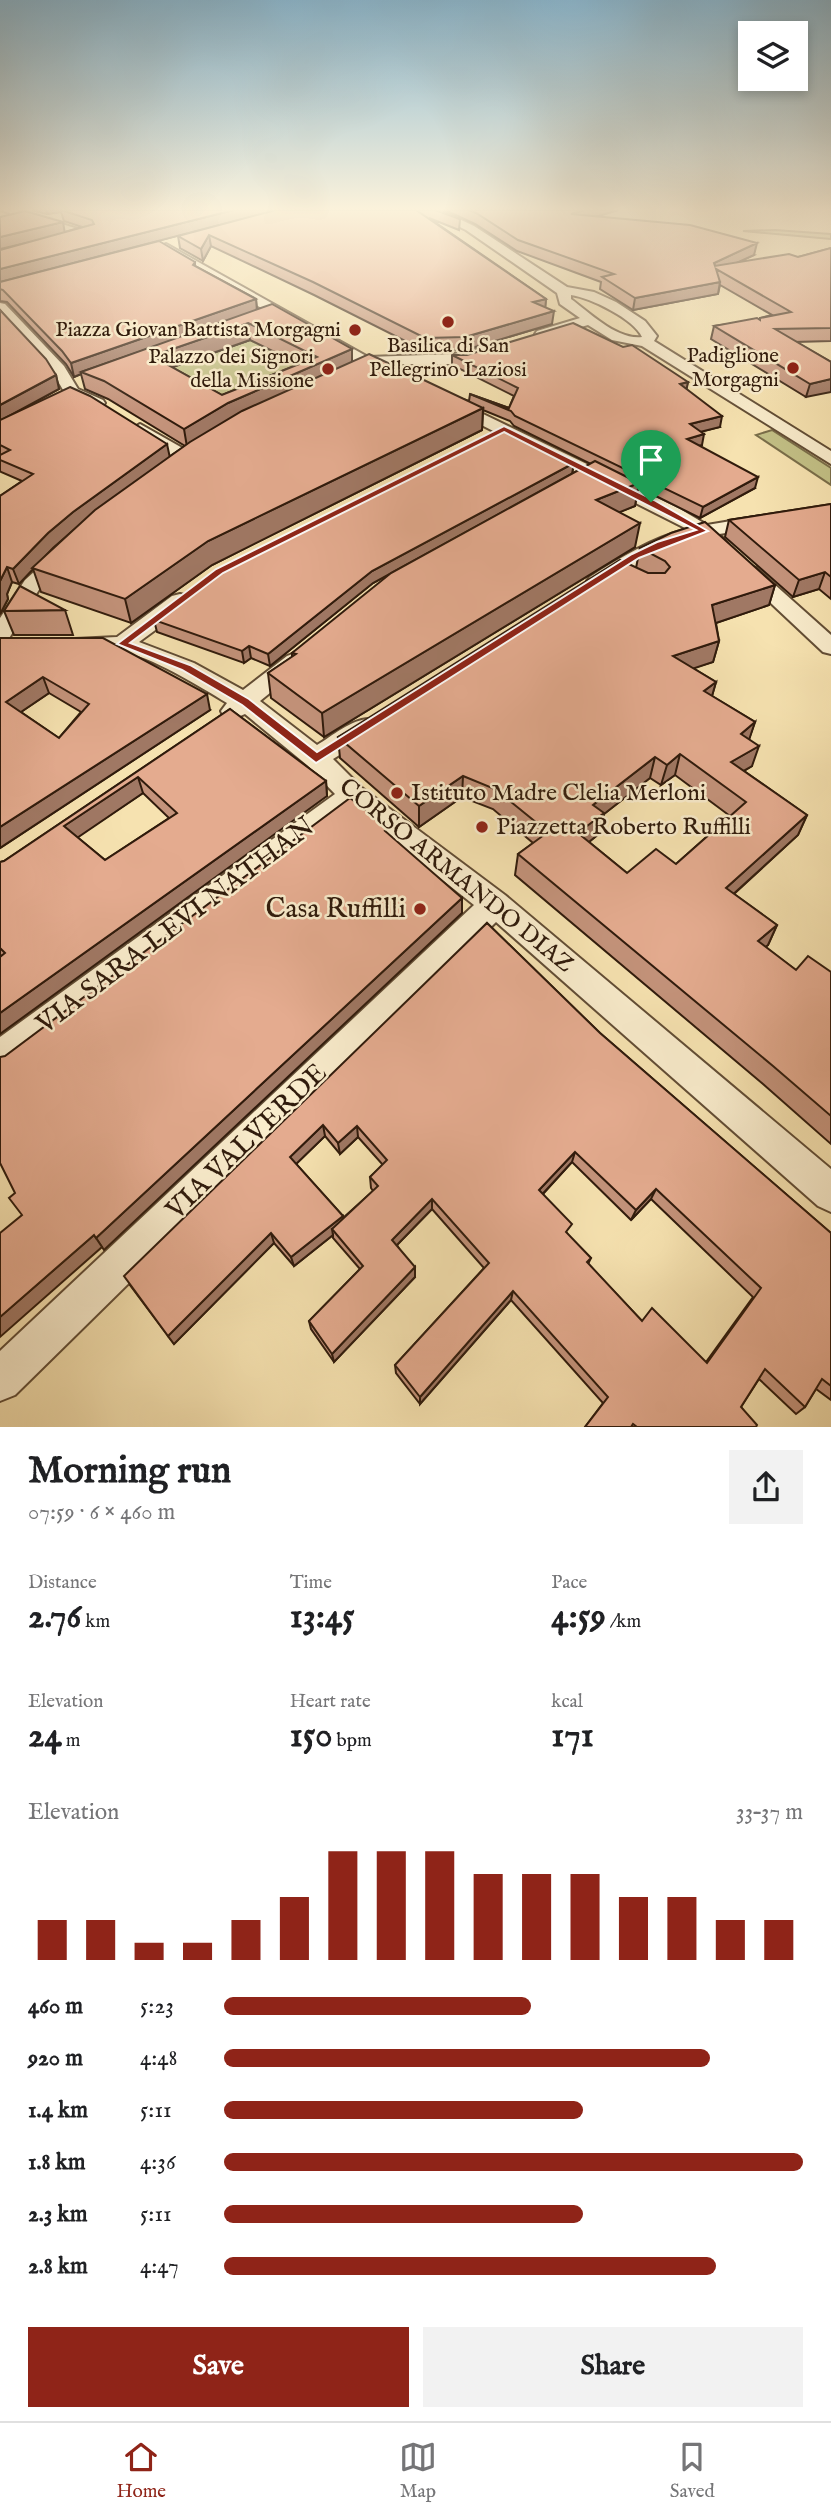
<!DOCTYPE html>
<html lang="en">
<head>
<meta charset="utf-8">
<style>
  body { margin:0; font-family:"IM FELL English",serif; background:#f2f2f2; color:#202124; height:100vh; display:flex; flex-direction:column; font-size:26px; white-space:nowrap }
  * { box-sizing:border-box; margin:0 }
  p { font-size:23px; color:#757577 }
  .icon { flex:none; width:38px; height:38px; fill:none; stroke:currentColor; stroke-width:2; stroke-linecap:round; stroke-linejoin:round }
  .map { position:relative; height:1427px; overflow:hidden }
  .sheet { display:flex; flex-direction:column; background:#fff; flex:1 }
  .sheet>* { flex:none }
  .buttons { position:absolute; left:738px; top:21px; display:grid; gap:14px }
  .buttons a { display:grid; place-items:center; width:70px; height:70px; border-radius:0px; background:#fff; box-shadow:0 4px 10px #0003; font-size:35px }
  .pin { position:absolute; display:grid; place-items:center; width:60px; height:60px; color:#fff; margin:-72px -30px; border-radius:50% 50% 50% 0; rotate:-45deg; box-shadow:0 0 7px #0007 }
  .pin .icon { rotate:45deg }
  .round { display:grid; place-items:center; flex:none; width:74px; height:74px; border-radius:0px; background:#f2f2f2 }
  .headline { display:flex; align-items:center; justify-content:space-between; height:119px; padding:0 28px }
  h1 { font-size:38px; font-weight:700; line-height:52px }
  .figures { display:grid; grid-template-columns:repeat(3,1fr); gap:10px; height:119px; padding:7px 28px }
  .figures div { display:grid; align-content:center }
  .figures b { font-size:35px; font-weight:700 }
  .figures small { font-size:19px; font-weight:400 }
  .figures p { font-size:19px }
  .chart { height:196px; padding:14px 28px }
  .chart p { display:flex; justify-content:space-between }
  .chart svg { width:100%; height:126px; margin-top:7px; stroke:#8f2418; stroke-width:6 }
  .primary-button { display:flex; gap:14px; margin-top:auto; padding:14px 28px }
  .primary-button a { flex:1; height:80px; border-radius:0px; background:#8f2418; color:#fff; font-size:28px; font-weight:700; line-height:80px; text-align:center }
  .primary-button a+a { background:#f2f2f2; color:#202124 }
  ul { padding:0 28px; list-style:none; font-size:23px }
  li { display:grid; grid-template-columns:112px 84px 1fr; align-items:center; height:52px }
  li i { height:18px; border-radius:9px; background:#8f2418 }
  .tabs { display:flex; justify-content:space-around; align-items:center; height:98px; border-top:2px solid #e0e0e0; background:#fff; font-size:19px; color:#757577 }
  .tabs a { display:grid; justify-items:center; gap:4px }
  .tabs .selected { color:#8f2418 }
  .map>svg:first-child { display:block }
  .green { fill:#c3c187; stroke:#7a6e4a; stroke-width:2 }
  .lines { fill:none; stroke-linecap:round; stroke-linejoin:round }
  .street-casing { stroke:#624d35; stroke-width:4 }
  .street { fill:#f9eccc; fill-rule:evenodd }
  .wall { fill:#c4937b; stroke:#301b0c; stroke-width:2; fill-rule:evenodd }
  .shaded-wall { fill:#a07864; stroke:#301b0c; stroke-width:2 }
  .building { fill:#e4ab8f; stroke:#301b0c; stroke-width:2; fill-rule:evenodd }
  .route { fill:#8f2418; stroke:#fff; stroke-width:2; fill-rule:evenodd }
  .poi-dot { fill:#8f2418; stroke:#f9eccc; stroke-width:2.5 }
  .labels { text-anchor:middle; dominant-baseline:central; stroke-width:5; stroke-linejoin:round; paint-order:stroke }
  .far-poi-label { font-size:21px; fill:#301b0c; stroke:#f9eccc; text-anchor:end }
  .poi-label { font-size:24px; fill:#301b0c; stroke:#f9eccc; text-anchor:start }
  .street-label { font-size:24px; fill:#301b0c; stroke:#f9eccc }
  .near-poi-label { font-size:28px; fill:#301b0c; stroke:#f9eccc; text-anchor:end }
  .near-street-label { font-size:28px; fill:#301b0c; stroke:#f9eccc }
</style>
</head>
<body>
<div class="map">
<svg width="831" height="1427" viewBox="0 0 831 1427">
  <rect width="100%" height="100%" fill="#f6e2b0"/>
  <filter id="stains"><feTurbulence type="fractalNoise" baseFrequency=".00286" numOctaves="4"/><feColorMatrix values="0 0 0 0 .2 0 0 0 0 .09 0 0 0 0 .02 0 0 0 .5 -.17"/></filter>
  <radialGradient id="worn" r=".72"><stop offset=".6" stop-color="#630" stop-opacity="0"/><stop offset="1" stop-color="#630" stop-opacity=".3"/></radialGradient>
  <g class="green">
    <path d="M775,230l56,4v5l-88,-8z"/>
    <path d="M250,340l68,34 -93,39 -69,-40z"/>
    <path d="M772,430l59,38v17l-75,-50z"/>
  </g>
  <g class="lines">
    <g class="street-casing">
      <g id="street">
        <path d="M0,210h17l77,24 -6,4 -22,3v-6l8,-1z"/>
        <path d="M425,210h15l34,16 93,61 27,5 22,10 29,19 12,15 -3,5 177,110v13l-189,-118 -30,-6 -24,-15 -46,13 -5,-1 -2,-3 2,-3 43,-13 -20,-14 -3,-11 -91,-63zM571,295c20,3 63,24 71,42 -25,3 -52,-24 -71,-38z"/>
        <path d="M166,244l202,113 86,-3 30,-6 7,4 -2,3 -35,9h-73l14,10 -3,3c-9,3 -21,-4 -30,-7l-1,-5 -199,-114 -2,-3z"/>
        <path d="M0,303l5,1 59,62 14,23 25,11 2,3 -2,3h-12l-25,-11 -14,-24 -52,-56z"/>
        <path d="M452,399l228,110 27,16 54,-9 10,6 -10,6 -42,6 10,11 -3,4h-14l-13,-11 -41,15 -54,32h-14l-3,-4 3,-4c31,-20 61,-38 97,-48l-241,-122 -2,-3z"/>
        <path d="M140,424l53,30 3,4 -9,5 -6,-1 -47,-29 -2,-4z"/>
        <path d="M62,551l7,2 3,4 -32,31 -32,52 -8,2v-24l25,-38 30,-27z"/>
        <path d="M749,566l7,2 75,67v19l-8,-2 -81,-76 -3,-4 3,-4z"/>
        <path d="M180,594l8,2 3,5 -3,5 -49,36 55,21 49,27 44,-34 8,-3 8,3 4,5 -4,5 -43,35 57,44c17,-10 40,-31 60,-25l3,6 -3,6 -44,27 29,29 143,107 326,274v43l-13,-6 -322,-284 -481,473 -15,6v-50l474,-446 -121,-96 -341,259 -12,5v-36l335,-243 -28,-29 -62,-51 -12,5 -9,-2 -3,-6 6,-8c-28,-17 -76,-47 -108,-52 -15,-2 -30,2 -44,-2l-3,-5 3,-5 42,-2 55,-41z"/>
      </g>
    </g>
    <use href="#street" class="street"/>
  </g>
  <g class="wall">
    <path d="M32,210h410l18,9 -1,11 -30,-12 117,81 -1,8 7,17 -87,26 -40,1 -111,-56 -103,-49 -8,15 -23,-13 -2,-12 59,-16 -194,51 152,-9v4l61,33 1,11 95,52 117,39 1,-7 39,14 5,-12 -62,-31v-10l236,27 -2,7 34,38 -20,5 2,13 -3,1 56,42 -55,30 -62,-31 -3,19 -16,6 16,35 -311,190 -53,-39 -3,-25 24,-16v-4l214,-143 -133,73 -103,83 -19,-8 -7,5 -87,-31 -3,-12 420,-157 -2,11 19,-10 -77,-38 -4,-5 -27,-11 -1,20 -270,135 -81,58 -90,-31 -8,-23 -14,15 -7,-2 -5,12 1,5 -8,15v-118l22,-15 -21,-9 -1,-1v-161l56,65 3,14 -48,26 159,41 15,-10 -77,-47 -23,-10 -4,-15 -7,3 -8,-13 -59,-62 -7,-1v-51l21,-6 -21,5v-32l65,15 17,-5 -18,-6 -3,-9 -14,2zM250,340l49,24 -77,31 -50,-28zM78,527l-34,30 9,-9z"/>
    <path d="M445,210h173l-21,6 157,39 -16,7 60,-5 33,-9v93l-35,1 35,20 -25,35 -95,-58 3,-13 46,-6v-2l12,-3 -52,-30 -2,9 -85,16 -33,-21 1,-7 -84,-31 -42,-27z"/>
    <path d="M831,504v95l-12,-10 -26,8 -68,-60 4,-17z"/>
    <path d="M640,548l135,37 -6,20 -53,18 3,18 -6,21 -20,6 23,14 -4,14 43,26 -6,17 3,27 -8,5 63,44 -9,20 -64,59 43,31 -9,20 -3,2 31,23 35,2v172l-68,-60 -248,-209 3,-21 15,-11 -40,-34 -31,-12 -43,30 -79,-69 -2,-21 298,-169zM675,775l55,41 -54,48 -49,9 -38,-31 11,-9 4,-19 46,-36 11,7z"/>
    <path d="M65,610l8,25h-59l-10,-24z"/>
    <path d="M0,638l210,72 -210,138zM49,693l32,19 -22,26 -38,-26z"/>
    <path d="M230,709l96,72 1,15 -326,160 -1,-1v-93l4,-1zM143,793l26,25 -64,42 -28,-23z"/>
    <path d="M487,923l113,110 231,200v167l-15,-11 -11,18 -9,7 -37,-35 -18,28 15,20h-171l18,-24 -92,-103 -91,104 -24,-31 -1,-8 89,-97 -52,-59 -35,36 18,32 -81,85 -23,-33 -2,-8 51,-52 -27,-31v-3l-39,31 -20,-23 -100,101 -44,-59zM325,1136l15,18 18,-17 25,28 -13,12 1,11 2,3 -30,27v-2l-47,-52zM572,1162l59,58 20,-21 102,98 -47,65 -64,-41 -54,-57 3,-6 -23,-23 -25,-41z"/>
  </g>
  <g class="shaded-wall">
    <path d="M46,210h32h-17v2l-14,2z"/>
    <path d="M234,210h43l-277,72v-13z"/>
    <path d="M584,210h34l-48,15 1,-11z"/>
    <path d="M63,222l2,12 -65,15v-12z"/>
    <path d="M209,235l2,11 -8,15 -2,-12z"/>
    <path d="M757,243l-3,12 -35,16 -3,-2 -2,-6z"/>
    <path d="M720,282l-2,12 -85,16 2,-12z"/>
    <path d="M256,299l1,12 -176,61v2l-7,3 -3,-14z"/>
    <path d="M546,299l-1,13 -12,-10z"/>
    <path d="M554,311l-2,13 -87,26v-13z"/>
    <path d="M248,323l2,17 -94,33 -4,-17z"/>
    <path d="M352,349v17l-165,81 -3,-18 44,-26z"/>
    <path d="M56,375l3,14 -59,32v-16z"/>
    <path d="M831,379v13l-25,5 4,-13z"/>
    <path d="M688,382l-2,10 -6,-8z"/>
    <path d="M483,408l-1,22 -270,135 -81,58 -6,-24 83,-58z"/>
    <path d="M722,416l-2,11 -32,8 2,-11z"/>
    <path d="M704,434l-2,11 -17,5 2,-11z"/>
    <path d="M167,444l3,14 -93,69 -24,21 -34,36 -6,-15 35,-36 25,-21z"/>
    <path d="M574,463l-2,11 -199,109 -103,83 -2,-12 104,-83z"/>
    <path d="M758,477l-3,11 -55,30 3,-11z"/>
    <path d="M639,483l-4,23 -42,17 3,-23z"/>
    <path d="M640,523l-5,24 -311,190 -2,-24z"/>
    <path d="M7,567l5,15 -5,12 1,5 -8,15v-33z"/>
    <path d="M825,572l-6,17 -26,8 6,-17z"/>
    <path d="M775,585l-6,20 -62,21 5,-21z"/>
    <path d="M719,641l-6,21 -45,15 5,-21z"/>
    <path d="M249,646l2,12 -7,5 -2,-12z"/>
    <path d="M43,677l6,16 -37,25 -6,-16z"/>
    <path d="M716,682l-6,21 -6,-12z"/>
    <path d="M207,694l3,16 -210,138v-21z"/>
    <path d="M755,722l-7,21 -7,-9z"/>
    <path d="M759,746l-7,20 -28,16 7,-20z"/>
    <path d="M680,754l-5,21 -14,10 6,-20z"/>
    <path d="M655,757l-5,21 -46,36 -4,19 -26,21 4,-21 15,-28z"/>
    <path d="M463,776l-1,21 -43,30v-21z"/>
    <path d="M138,777l5,16 -72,49 -7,-16z"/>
    <path d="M326,781l1,15 -327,238v-21z"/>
    <path d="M807,815l-9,20 -80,73 8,-20z"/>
    <path d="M462,898v15l-358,337 -8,-12z"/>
    <path d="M777,925l-9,20 -19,16 9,-20z"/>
    <path d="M323,1125l2,11 -33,32 -2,-11z"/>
    <path d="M357,1126l1,11 -18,17 -2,-11z"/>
    <path d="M575,1152l-3,10 -36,39 3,-11z"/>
    <path d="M656,1189l-5,10 -20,21 5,-10z"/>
    <path d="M432,1199v10l-40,41v-10z"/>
    <path d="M343,1216l1,10 -12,3 1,6 -39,31 -3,-9z"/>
    <path d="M271,1233l3,10 -100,101 -6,-8z"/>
    <path d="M94,1235l8,12 -102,90v-20z"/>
    <path d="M415,1267v10l-81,85 -2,-8z"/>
    <path d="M513,1291l-2,9 -91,104v-7z"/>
  </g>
  <g class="building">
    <path d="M61,210h173l-234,59v-19l94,-26 -2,-4z"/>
    <path d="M276,210h140l130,89 -13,3 21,9 -89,26 -40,1 -112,-56 -104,-47 -8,14 -23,-13z"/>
    <path d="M435,210h7l18,9z"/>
    <path d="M469,210h115l-13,4 119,11 67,18 -43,20 1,3 74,-12 9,3 33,-9v80l-56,1 56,33v17l-21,5 -96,-58 43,-8 3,2v-2l31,-6 -75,-43 4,13 -85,16 -33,-21 12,-3 -96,-34 -42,-27z"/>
    <path d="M25,211l38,11 -63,15v-20z"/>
    <path d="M159,241l36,21 -2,3 63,34 -185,64 -9,-12 -59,-61 -3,-1v-7z"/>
    <path d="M272,304l80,45 -124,54 -44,26 -80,-48 -23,-9zM248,323l69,34 -95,38 -70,-39z"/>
    <path d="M0,310l46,49 10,16 -56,30z"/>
    <path d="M573,323l50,24 9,-2 56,37 -8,2 42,32 -32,8 14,10 -17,5 71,38 -55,30 -188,-91 -4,-5 -41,-17 39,14 9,-20 -66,-33h15z"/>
    <path d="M369,354l114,54 -275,133 -83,58 -93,-31 63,-58 95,-68 52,-31z"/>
    <path d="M70,387l20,9 77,48 -94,68 -25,21 -35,36 -6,-2 -7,14v-85l33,-22 -33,-14v-5l10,-5 -10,-5v-25z"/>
    <path d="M502,428l72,35 -202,108 -104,83 -19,-8 -7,5 -88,-31 72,-54z"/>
    <path d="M595,461l44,22 -43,17 44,23 -318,190 -54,-40 28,-19 -4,-1 99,-80z"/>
    <path d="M831,504v73l-6,-5 -26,8 -70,-60z"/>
    <path d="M705,522l70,63 -63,20 7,36 -46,15 43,26 -12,9 51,31 -14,12 18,12 -28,16 76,53 -81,73 51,37 -19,16 38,29 12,-14 23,16v144l-58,-50 -255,-212 30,-22 -53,-43 -32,-13 -44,30 -81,-69 282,-177 28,13h17l5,-6 -5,-6 -25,-13 31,-15zM680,754l66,48 -70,62 -20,-15 -29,24 -49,-40 26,-20 -11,-8 62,-48 12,8z"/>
    <path d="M20,586l45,24 -61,1z"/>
    <path d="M0,638h103l104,56 -207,133zM43,677l46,27 -30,34 -53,-36z"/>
    <path d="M230,709l96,72 -326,232v-56l5,-4 -5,-5v-86l4,-1zM138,777l39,36 -72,47 -41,-34z"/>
    <path d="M350,798l40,30 -5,3 77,67 -366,340 -2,-3 -94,82v-84l22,-18 -13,-17 6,-5 -15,-30v-106l5,-1z"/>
    <path d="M487,923l113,110 231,200v153l-9,-7 -17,28 -40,-38 -24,38 16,18 -1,2h-119l-4,-3 -2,3h-46l23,-30 -95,-106 -93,106 -25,-32 94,-102 -57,-64 -40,41 23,27 -83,87 -23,-33 54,-55 -31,-37 46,-43 -8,-9 17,-17 -30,-34 -19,17 -15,-18 -33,32 53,59 -52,41 -20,-24 -103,103 -44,-60zM575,1152l61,58 20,-21 105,99 -54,75 -55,-55 -10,13 -55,-59 4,-4 -25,-26 6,-8 -33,-34z"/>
  </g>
  <linearGradient id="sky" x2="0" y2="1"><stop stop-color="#8ab8d1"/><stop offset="0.51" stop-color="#fbf2db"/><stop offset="1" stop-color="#fbf2db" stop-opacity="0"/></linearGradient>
  <rect width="831" height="410" fill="url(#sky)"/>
  <path class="route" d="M504,426l150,74 54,31 -69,27 -323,205 -74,-58 -60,-35 -65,-26 99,-75zM504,432l192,98 -39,12 -25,12 -315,198 -68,-53 -59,-34 -60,-22 93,-70z"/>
  <g class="poi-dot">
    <circle cx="448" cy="322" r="7"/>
    <circle cx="355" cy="330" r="7"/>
    <circle cx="793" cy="368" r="7"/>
    <circle cx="328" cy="369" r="7"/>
    <circle cx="397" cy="793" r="7"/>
    <circle cx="482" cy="827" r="7"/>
    <circle cx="420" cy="909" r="7"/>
  </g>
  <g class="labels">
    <g class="far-poi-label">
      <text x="341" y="330">Piazza Giovan Battista Morgagni</text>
      <text x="448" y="346" text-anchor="middle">Basilica di San<tspan x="448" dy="24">Pellegrino Laziosi</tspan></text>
      <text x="779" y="356">Padiglione<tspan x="779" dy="24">Morgagni</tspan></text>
      <text x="314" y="357">Palazzo dei Signori<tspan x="314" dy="24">della Missione</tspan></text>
    </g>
    <g class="poi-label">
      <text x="411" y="793">Istituto Madre Clelia Merloni</text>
      <text x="496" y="827">Piazzetta Roberto Ruffilli</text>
    </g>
    <g class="street-label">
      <text transform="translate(456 876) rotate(39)">CORSO ARMANDO DIAZ</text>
    </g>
    <g class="near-poi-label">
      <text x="406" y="909">Casa Ruffilli</text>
    </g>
    <g class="near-street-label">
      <text transform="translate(176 926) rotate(-37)">VIA SARA LEVI NATHAN</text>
      <text transform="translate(247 1142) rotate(-44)">VIA VALVERDE</text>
    </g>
  </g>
  <rect width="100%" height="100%" filter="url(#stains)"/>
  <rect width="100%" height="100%" fill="url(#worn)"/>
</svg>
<div class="buttons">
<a><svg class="icon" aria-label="layers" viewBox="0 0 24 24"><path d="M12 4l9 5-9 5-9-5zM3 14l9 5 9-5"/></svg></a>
</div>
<div class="pin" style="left:651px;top:502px;background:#1e9e55"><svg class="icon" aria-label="arrive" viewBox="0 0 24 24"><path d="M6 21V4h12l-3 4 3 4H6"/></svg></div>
</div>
<section class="sheet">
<div class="headline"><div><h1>Morning run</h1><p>07:59 · 6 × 460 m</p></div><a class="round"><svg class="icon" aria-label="share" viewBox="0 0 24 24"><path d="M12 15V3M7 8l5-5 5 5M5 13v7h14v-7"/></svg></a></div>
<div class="figures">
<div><p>Distance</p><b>2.76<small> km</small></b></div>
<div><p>Time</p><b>13:45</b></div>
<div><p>Pace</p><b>4:59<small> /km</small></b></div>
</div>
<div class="figures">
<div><p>Elevation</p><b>24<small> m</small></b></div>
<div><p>Heart rate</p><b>150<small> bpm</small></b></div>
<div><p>kcal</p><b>171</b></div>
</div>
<div class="chart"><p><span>Elevation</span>33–37 m</p>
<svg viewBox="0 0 160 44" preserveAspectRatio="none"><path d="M5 44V30M15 44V30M25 44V38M35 44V38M45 44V30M55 44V22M65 44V6M75 44V6M85 44V6M95 44V14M105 44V14M115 44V14M125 44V22M135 44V22M145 44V30M155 44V30"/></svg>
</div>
<ul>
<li><b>460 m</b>5:23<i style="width:53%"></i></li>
<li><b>920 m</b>4:48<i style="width:84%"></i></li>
<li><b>1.4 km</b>5:11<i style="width:62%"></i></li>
<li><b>1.8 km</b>4:36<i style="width:100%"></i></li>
<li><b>2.3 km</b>5:11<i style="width:62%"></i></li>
<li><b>2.8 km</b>4:47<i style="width:85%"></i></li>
</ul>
<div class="primary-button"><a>Save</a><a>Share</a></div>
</section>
<nav class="tabs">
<a class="selected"><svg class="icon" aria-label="home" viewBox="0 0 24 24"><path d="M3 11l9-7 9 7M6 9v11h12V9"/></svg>Home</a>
<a><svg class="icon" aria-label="map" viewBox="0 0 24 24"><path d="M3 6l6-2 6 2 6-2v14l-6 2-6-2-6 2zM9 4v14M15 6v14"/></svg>Map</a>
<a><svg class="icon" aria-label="saved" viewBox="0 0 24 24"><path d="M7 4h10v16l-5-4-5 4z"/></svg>Saved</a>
</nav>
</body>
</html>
